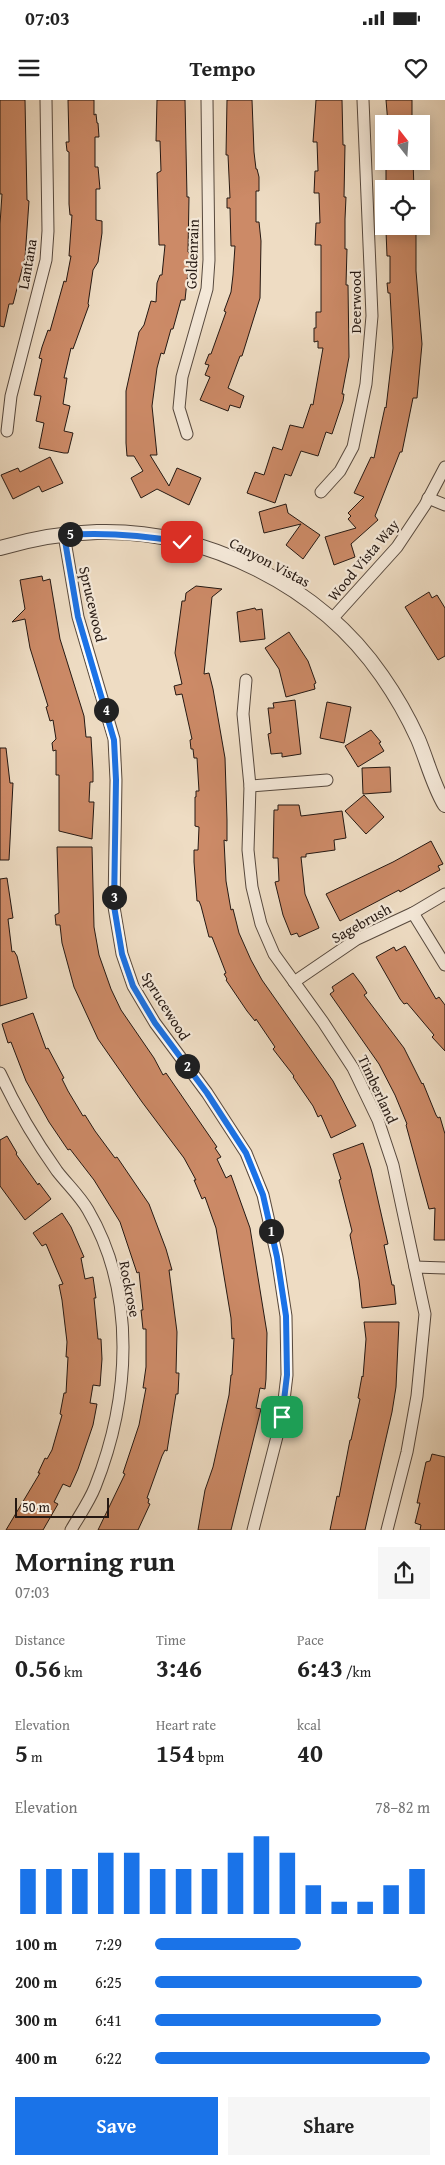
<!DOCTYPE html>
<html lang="en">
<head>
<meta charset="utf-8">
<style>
  body { margin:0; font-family:"Gentium Book Plus",serif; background:#f6f6f6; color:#222; height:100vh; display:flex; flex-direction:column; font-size:19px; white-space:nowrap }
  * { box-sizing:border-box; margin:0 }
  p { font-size:16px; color:#767676 }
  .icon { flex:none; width:28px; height:28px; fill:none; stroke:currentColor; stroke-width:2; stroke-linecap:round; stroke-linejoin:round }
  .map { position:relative; height:1430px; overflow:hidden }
  .sheet { display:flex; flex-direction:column; background:#fff; flex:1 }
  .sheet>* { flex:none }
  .needle { width:32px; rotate:343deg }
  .tools { position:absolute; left:375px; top:15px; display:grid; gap:10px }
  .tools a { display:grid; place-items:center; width:55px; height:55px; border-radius:0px; background:#fff; box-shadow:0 2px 12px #0003; font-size:25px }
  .scale { position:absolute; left:15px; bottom:12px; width:94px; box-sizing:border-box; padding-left:5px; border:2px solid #251812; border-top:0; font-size:14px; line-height:18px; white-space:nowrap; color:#251812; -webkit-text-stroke:4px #f4e8d8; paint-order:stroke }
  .pin { position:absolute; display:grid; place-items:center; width:42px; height:42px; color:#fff; margin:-21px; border-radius:10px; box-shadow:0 2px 8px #0006 }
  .km { position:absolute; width:25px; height:25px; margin:-12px; border-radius:50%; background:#222; color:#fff; font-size:14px; line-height:25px; text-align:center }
  .round { display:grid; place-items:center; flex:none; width:52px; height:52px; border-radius:0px; background:#f6f6f6 }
  .summary { display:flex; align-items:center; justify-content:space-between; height:85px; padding:0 15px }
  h1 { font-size:28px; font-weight:800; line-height:38px }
  .metrics { display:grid; grid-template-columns:repeat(3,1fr); gap:8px; height:85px; padding:5px 15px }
  .metrics div { display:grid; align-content:center }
  .metrics b { font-size:25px; font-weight:800 }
  .metrics small { font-size:14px; font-weight:400 }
  .metrics p { font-size:14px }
  .chart { height:140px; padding:10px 15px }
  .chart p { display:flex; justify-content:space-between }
  .chart svg { width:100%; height:90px; margin-top:5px; stroke:#1a73e8; stroke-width:6 }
  .primary-button { display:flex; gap:10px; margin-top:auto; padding:10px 15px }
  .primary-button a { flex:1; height:58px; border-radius:0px; background:#1a73e8; color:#fff; font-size:20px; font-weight:800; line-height:58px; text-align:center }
  .primary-button a+a { background:#f6f6f6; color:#222 }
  ul { padding:0 15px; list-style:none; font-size:16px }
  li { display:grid; grid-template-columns:80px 60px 1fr; align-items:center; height:38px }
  li i { height:12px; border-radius:6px; background:#1a73e8 }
  .status { display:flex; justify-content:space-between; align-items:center; height:35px; padding:0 25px; background:#fff; direction:ltr }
  .status svg { height:14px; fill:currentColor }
  header { display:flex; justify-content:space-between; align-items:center; height:65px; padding:0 15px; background:#fff; font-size:22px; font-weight:800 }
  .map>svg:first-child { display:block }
  .building { fill:#cc8a67; stroke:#251812 }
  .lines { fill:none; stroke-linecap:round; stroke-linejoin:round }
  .minor-casing { stroke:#57493e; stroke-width:13 }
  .tertiary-casing { stroke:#57493e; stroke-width:16 }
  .minor { stroke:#f4e8d8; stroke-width:11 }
  .tertiary { stroke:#f4e8d8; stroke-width:14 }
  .route-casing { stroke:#fff; stroke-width:10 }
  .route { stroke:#1a73e8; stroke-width:6 }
  .labels { text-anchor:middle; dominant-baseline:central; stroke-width:4.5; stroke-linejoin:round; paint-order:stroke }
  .street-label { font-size:15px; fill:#251812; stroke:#f4e8d8 }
</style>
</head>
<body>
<div class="status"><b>07:03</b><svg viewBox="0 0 49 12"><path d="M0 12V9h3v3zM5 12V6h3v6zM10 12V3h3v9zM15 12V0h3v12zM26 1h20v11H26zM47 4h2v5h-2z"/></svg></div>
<header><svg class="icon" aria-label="menu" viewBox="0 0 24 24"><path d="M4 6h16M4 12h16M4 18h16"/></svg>Tempo<svg class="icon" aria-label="heart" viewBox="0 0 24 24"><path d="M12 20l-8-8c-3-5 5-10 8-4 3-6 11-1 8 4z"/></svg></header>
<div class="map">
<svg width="445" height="1430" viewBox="0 0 445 1430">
  <rect width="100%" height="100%" fill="#eedcc3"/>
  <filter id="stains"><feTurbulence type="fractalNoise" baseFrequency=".004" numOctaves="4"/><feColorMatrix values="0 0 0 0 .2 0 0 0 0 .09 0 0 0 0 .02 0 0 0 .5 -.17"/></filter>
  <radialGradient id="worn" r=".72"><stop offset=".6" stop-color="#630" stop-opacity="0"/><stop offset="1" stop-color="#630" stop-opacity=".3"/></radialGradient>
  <g class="building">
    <path d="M0,0h25l2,100 2,1 -4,57 -12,46h-4l-5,23 -4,-1v-102l2,-30h-2z"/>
    <path d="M68,0h26v15l2,-1 1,9h1l1,14h-4v30h3l2,22h-4v31l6,1v12l-4,29 -5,8 -5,34 1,1 -16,44 -2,-1 -7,30h3l-4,26 7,2 -6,25 9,2 -5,20h-4l-25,-5 5,-25 -8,-2 5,-25 -7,-1 8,-36 -3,-1 3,-11 6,-17 2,1 14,-50 2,1 5,-26h-2l3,-41h-2l-1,-11v-52l-2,-1 -1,-9h3z"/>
    <path d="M157,0h28l2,97h2l-1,55 2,1 -5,47h-4l-8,29h-2l-7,25 -3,-1 -4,15 -5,38 5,49h-7l19,31 8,-18 24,10 -12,27 -32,-16 -16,9 -10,-20 12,-7 -9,-15h-7l-1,-13v-52l13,-59 5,-7 7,-24 5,1 1,-19 3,-8h2l3,-30h-6l-2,-72 4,-2 -1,-30h-4z"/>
    <path d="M227,0h25l2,52 2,17h1l2,8v14h-3v31h3l2,19 -1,57 -18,58h-2l-12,32 16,8 -4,12 -10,-3 -2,6 -28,-11 10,-23 -5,-2 4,-10 -4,-1 4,-10h2l15,-42 -2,-1 7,-19 2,-17 2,-29h-4l-1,-38h-3v-10h3l-2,-43h-2z"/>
    <path d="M316,0h26l1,45h2l-1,52h2l-1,22v30h2l-1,36h2l1,72 -7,37h2l-1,7 -11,33 -6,-2 -8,24 -17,-5 -10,25 -6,-2 -10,29 -28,-10 8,-21 9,3 9,-28 9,3 8,-25 13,3 8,-24 2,1 10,-57h-5v-7l-4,1v-14h2v-16h5v-67h-6l1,-22h4l-1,-30h-5l1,-22h3l-1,-29h-4z"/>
    <path d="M386,0h26v24h-24z"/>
    <path d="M386,61h27l1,28h-28z"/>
    <path d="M391,126h25v45l6,73 -5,54h-4l-11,54h-2l-25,64 3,4 -27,24 4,13 -21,8 -9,-28 31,-9 -8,-9 3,-3 -3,-3 16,-16 -10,-4 17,-36 3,1 11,-51 1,1 7,-60 -3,-55h-2l-1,-10h3v-27h-3l-1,-25h5z"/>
    <path d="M50,357l13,26 -21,9 -3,-6 -26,13 -12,-24 17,-7 2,4z"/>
    <path d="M286,404l2,9 32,22 -17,24 -17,-14 15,-21 -37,9 -5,-21z"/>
    <path d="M42,476l1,5 7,-2 10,60 24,77 2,21h5l2,35v10h-3l-1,20h5l-2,37 -33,-8v-56h-3v-25l-3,1 -1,-8 4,-4 -3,-19 -3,1 -4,-14 2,-1 -18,-58 -5,-29 -13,3 13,-13 -5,-29z"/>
    <path d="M196,486l26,3 -10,8 -8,77 5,-1 4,16 12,69 2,62v21l-3,-1 2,41 5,29 2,-1 6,24 12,27 11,20 71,101 23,45 -25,12 -10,-23 -3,2 -5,-11 -20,-29 1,-1 -21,-27 2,-2 -19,-28 -1,2 -8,-10 -21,-31 1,-1 -3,-5 2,-1 -14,-36h-3l-8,-31 -2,-5h-2l-3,-39v-12h4l1,-23 -4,-1v-29h1v-6h3l-2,-33h-3l-1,-9h-2l-1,-9 2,-1 -10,-45 -6,1 -2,-9 8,-2 -7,-31 7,-52h3l1,-8z"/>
    <path d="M429,492l3,6 5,-3 8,13v48l-7,4 -33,-53z"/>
    <path d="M255,508l1,2 6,-1 3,30 -25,3 -3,-30z"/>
    <path d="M289,532l19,29 8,22 -2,1 1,5 -29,8 -7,-28 -14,-21z"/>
    <path d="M295,600l6,54 -19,3v-4l-11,1 -3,-20 3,-1 -3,-25h6l-1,-5z"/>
    <path d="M327,602l24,5 -7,36 -24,-5z"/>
    <path d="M371,630l10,12 -2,1 5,8 -26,16 -13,-21z"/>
    <path d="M0,648h6l4,35h3l-4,77h-9z"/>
    <path d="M390,667l1,25 -28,2 -1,-26z"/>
    <path d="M364,695l20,22 -18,17 -21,-23z"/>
    <path d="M278,705h21l2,11 41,-5 4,27 -12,2 1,10 -29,4v3h-5l4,37 14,34 -20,9 -2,-4 -6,2 -8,-20 -8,-33 4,-1 -1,-23h-5l1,-48h4z"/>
    <path d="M431,741l12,23 -5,2 2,4 -40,22 -1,-2 -59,31 -14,-27 67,-32z"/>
    <path d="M57,747h35l2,80 5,28 12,34 10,21 33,48 9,17 3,-2 51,74 -2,1 6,9 -4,2 9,19 5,-3 19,53 17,105 -1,46 -1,10 -5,-1 -4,20 5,1 -30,121h-33l7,-40 8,-23 16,-72 2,-20h1l2,-37 -2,1 -1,-21 -15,-90 -11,-31 -3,2 -8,-19h2l-12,-22 -42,-56 -44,-63 -24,-52 -12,-44 -2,-18h-4l-1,-10 4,-2z"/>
    <path d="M7,778l6,40 -5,1 4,33 2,-1 3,5 10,42 -27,8v-127z"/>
    <path d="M405,846l31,53 3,-2 6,8v46l-13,-14 2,-2 -27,-32 -3,1 -4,-5 -24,-42 18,-10 2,4z"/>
    <path d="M353,873l9,12 5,8 -3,2 40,53 18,36 1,-1 13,32 2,3 2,-1 5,17v106h-11l1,-32 -6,1 -23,-84 1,-1 -12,-29 -16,-31 -49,-70 4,-3 -2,-4z"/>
    <path d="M33,913l13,36 2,-1 16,30 -2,1 6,12 15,25 2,-1 10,16 20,27 2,-1 32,47 17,45 6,21h-3l8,62 -1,41h3l-1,21h-2l-9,57 -2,-1 -3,6 -15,42 2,1 -1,4 2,1 -12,26h-40l27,-56 -2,-1 16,-48 7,-37h-3l3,-21v-38h-3l-2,-19h2l-4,-38 -2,1 -17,-51 -26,-42 -24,-31 -2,1 -19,-28 -23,-41 -15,-39 -3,1 -6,-19z"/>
    <path d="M7,1036l10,17 -1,1 22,31 1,-2 12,16 -26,21 -25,-34v-46z"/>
    <path d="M363,1043l8,26 17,75 -4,1 8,40h2l2,19 -34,4 -3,-28 -9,-45 2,-4 -13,-51 2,-1 -8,-25z"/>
    <path d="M62,1113l9,14 13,30 -3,1 4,21 8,-2 3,21h-2l4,41h3l1,20 -2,27 -7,-1 -3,18 7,1 -4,21 -15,44 -8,18 -7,-3 -9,18 4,2 -15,26h-37l34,-57h-2l7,-15 2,1 5,-9 10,-35 -2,-1 4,-21h2l2,-36h-2l1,-15 -5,-42 -3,-15 4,-1 -17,-40 -4,2 -9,-13z"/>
    <path d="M364,1222h35l-3,65 -4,25 -27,118h-35l7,-34 2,1 11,-57h1l9,-41 -2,-1 4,-22 1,1 3,-38z"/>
    <path d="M432,1354l13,3v73h-25l1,-5 -6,-2 5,-20h-3l9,-41 4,-1z"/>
  </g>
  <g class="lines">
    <g class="minor-casing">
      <g id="minor">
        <path d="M7,331l4,-35 35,-136 2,-29 -2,-131"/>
        <path d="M187,334l-8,-26 3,-31 25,-88 2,-29 -2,-160"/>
        <path d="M321,392l19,-21 13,-24 13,-63 6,-68 -9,-216"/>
        <path d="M428,398l17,7"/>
        <path d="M64,435l14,82 36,122 2,41 -2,127 8,47 11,32 22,37 52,70 39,60 17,42 14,62 9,59 1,59 -5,42 -29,113"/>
        <path d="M332,519l65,-72 28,-42 20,-38"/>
        <path d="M246,580l-3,34 7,72 -2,64 4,37 9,37 13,30 49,68 30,46 25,52 15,45 32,149 -8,82 -10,56 -20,78"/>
        <path d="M250,686l77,-6"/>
        <path d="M413,813l32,52"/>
        <path d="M294,882l63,-43 56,-26 32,-19"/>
        <path d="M0,973c16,35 35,67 57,98 10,13 23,25 31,39 49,84 42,189 7,277 -6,15 -16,29 -24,43"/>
        <path d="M415,1167l30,1"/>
      </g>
    </g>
    <g class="tertiary-casing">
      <path id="tertiary" d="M0,448c31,-9 64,-15 97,-16 109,-3 223,54 285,144 14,20 26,41 36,63 9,21 15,46 27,66"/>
    </g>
    <use href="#minor" class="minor"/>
    <use href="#tertiary" class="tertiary"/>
  </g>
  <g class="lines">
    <g class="route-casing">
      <path id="route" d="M182,442c-40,-7 -78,-10 -118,-7l14,82 36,123 2,40 -2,126 8,48 11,32 22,37 52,70 39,60 17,42 14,62 9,59 1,59 -5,42"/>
    </g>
    <use href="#route" class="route"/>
  </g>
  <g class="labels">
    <g class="street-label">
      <text transform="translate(192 154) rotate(-88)">Goldenrain</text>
      <text transform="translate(27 164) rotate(-80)">Lantana</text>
      <text transform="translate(355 202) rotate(-90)">Deerwood</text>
      <text transform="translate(363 460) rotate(-50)">Wood Vista Way</text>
      <text transform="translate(270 462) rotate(28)">Canyon Vistas</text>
      <text transform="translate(93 504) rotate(77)">Sprucewood</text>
      <text transform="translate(361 823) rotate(-29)">Sagebrush</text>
      <text transform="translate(166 906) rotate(58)">Sprucewood</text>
      <text transform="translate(378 989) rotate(65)">Timberland</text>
      <text transform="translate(130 1189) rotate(79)">Rockrose</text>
    </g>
  </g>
  <rect width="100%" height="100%" filter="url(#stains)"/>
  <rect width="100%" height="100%" fill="url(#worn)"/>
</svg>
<div class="tools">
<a><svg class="needle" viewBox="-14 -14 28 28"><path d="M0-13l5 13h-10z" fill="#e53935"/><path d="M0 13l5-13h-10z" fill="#767676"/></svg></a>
<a><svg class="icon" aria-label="locate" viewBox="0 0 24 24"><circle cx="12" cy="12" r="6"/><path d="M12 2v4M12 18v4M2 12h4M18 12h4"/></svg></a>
</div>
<div class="scale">50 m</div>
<div class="pin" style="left:282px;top:1317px;background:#1e9e55"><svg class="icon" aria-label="arrive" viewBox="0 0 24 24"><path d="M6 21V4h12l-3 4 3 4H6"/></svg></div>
<div class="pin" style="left:182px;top:442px;background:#d93025"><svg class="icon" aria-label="check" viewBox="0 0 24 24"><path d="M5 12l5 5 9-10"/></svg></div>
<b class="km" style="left:271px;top:1131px">1</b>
<b class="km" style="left:187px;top:966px">2</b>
<b class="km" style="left:114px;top:797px">3</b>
<b class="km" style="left:106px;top:610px">4</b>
<b class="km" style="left:70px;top:434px">5</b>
</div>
<section class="sheet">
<div class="summary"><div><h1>Morning run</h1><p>07:03</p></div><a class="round"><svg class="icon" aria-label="share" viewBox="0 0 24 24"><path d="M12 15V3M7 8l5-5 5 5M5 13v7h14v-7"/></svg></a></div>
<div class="metrics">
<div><p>Distance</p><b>0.56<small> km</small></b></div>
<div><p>Time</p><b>3:46</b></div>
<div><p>Pace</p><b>6:43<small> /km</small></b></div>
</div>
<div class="metrics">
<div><p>Elevation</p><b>5<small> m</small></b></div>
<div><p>Heart rate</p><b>154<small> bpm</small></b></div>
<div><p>kcal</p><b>40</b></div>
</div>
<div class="chart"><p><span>Elevation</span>78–82 m</p>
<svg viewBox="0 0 160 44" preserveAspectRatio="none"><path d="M5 44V22M15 44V22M25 44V22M35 44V14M45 44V14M55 44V22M65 44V22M75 44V22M85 44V14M95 44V6M105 44V14M115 44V30M125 44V38M135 44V38M145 44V30M155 44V22"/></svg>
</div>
<ul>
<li><b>100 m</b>7:29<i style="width:53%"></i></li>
<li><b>200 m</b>6:25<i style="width:97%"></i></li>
<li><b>300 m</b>6:41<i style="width:82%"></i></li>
<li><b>400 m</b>6:22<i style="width:100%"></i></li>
</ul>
<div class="primary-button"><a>Save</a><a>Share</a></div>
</section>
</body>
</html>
